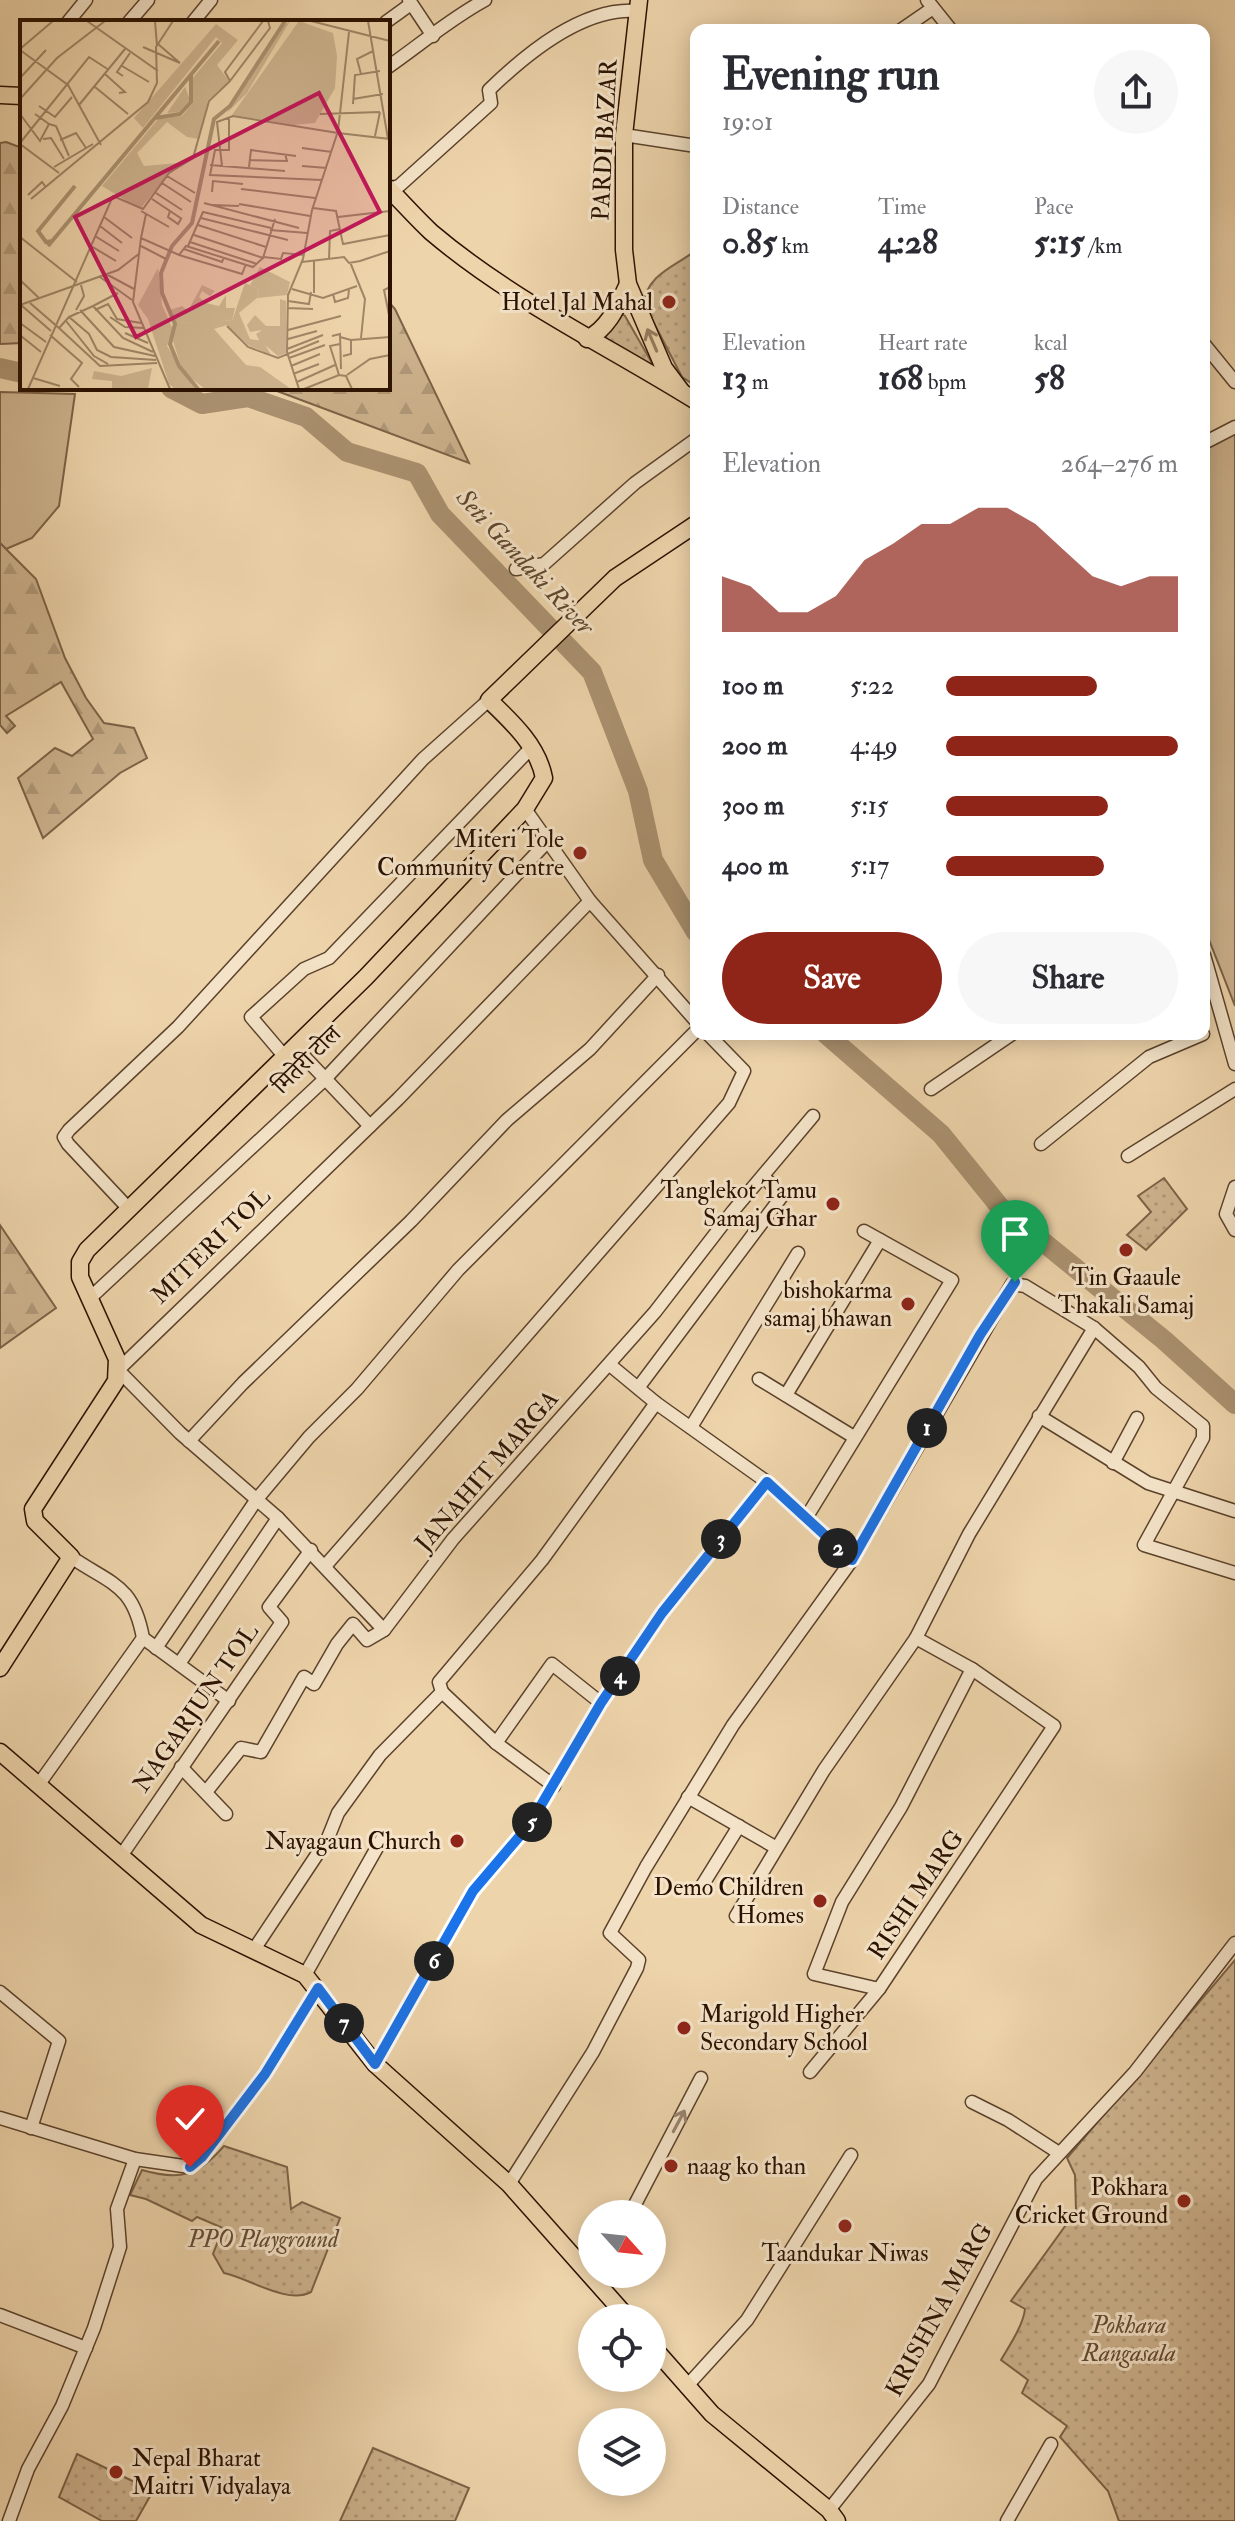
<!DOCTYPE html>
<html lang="en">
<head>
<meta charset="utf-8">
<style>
  body { margin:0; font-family:"IM FELL Double Pica","Noto Serif Devanagari",serif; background:#f7f7f7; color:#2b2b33; height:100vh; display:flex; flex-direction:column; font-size:30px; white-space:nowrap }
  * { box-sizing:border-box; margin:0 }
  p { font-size:26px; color:#7c7c81 }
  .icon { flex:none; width:44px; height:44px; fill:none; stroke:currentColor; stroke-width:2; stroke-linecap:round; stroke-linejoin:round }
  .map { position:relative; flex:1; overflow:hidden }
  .details { position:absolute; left:690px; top:24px; width:520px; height:1016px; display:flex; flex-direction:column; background:#fff; border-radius:16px; box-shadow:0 4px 20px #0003 }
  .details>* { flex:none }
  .needle { width:52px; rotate:117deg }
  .fabs { position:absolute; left:578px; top:2200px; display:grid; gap:16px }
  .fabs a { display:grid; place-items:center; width:88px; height:88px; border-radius:50%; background:#fff; box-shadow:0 4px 20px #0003; font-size:40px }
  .pin { position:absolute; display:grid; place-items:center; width:68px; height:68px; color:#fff; margin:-82px -34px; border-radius:50% 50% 50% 0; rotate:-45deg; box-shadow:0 0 8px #0007 }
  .pin .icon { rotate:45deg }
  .km { position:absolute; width:40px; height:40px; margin:-20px; border-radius:50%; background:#222; color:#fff; font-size:22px; line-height:40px; text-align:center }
  .round { display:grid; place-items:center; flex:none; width:84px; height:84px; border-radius:42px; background:#f7f7f7 }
  .headline { display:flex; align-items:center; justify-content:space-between; height:136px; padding:0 32px }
  h1 { font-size:44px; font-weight:800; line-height:60px }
  .metrics { display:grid; grid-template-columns:repeat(3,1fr); gap:12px; height:136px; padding:8px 32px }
  .metrics div { display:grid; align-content:center }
  .metrics b { font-size:34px; font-weight:800 }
  .metrics small { font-size:22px; font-weight:400 }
  .metrics p { font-size:22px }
  .chart { height:224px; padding:16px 32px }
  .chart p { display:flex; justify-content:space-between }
  .chart svg { width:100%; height:144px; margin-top:8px; fill:#8f2418; opacity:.7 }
  .cta { display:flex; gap:16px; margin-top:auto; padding:16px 32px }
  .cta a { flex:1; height:92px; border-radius:48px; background:#8f2418; color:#fff; font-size:32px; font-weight:800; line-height:92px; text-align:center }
  .cta a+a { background:#f7f7f7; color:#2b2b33 }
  ul { padding:0 32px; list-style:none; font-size:26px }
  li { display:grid; grid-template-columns:128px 96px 1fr; align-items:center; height:60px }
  li i { height:20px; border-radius:10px; background:#8f2418 }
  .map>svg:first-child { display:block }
  .grass { fill:#cdb38e; stroke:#7c6247; stroke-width:2 }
  .forest { fill:url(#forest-firs); stroke:#7c6247; stroke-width:2 }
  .park { fill:url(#park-dots); stroke:#7c6247; stroke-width:2 }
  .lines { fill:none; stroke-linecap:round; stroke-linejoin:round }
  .river { stroke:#ab9271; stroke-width:20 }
  .minor-casing { stroke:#5b422b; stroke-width:15 }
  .major-casing { stroke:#2a1100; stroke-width:19 }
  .minor { stroke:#f4e3c8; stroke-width:12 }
  .major { stroke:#eed4ab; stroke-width:16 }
  .oneway { stroke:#967c5e }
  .oneway2 { stroke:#99846e }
  .route-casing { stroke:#fff; stroke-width:16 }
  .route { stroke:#1a73e8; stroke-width:10 }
  .poi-dot { fill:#8f2418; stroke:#f4e3c8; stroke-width:3 }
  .labels { text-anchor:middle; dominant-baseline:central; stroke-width:6; stroke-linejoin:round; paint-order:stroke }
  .street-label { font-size:24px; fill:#2a1100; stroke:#f4e3c8 }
  .poi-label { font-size:24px; fill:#2a1100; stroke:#f4e3c8; text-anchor:end }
  .park-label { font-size:24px; font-style:italic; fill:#634a32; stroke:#f4e3c8 }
  .water-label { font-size:26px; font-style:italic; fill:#5e452d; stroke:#f4e3c8 }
  .inset-river { fill:none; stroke:#ab9271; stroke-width:4 }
  .inset-road { fill:none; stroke:#a08667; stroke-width:2 }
  .view { fill:#c2185b; fill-opacity:0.15; stroke:#c2185b; stroke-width:4 }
  .inset-edge { fill:none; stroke:#2a1100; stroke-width:4 }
</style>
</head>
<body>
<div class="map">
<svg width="1235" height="2521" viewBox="0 0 1235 2521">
  <defs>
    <pattern id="forest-firs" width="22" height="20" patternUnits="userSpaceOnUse" patternTransform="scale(2)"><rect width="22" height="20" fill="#cdb38e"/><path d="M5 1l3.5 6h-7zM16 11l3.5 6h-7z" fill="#b09979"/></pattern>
    <pattern id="park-dots" width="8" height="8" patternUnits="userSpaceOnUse" patternTransform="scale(2)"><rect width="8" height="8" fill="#cdb38e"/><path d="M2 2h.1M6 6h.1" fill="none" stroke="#b09979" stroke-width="1.8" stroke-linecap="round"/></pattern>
  </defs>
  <rect width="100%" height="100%" fill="#eed4ab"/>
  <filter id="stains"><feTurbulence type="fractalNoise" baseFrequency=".0025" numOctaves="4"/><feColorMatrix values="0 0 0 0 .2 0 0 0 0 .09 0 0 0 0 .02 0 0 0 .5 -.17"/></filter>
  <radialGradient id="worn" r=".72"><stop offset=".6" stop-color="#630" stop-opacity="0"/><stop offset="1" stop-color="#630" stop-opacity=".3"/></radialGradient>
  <g class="grass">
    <path d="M0,392l75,2 -16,112 -27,32 -26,11 -6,-6z"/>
    <path d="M1235,433v573l-31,-79v-478z"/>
  </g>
  <g class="forest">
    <path d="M6,142l16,6v195l-22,1v-201z"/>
    <path d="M388,301l7,8 74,154 -200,-75h119z"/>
    <path d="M0,543l36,36 29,79 21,40 18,25 30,5 13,30 -27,15 -77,65 -25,-60 37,-30 17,8 21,-17 -32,-57 -55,34 9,10 -8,7 -7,-8z"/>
    <path d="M0,1225l56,83 -56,40z"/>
  </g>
  <g class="park">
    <path d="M696,250v136l-14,-9 -38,-73c2,-30 33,-38 52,-54z"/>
    <path d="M619,312l6,4 27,47 -3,3 -42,-24 -1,-6z"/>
    <path d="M1164,1178l23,31 -41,41 -19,-15 24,-23 -13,-16z"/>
    <path d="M1235,1960v561h-116l-11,-30 -48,-54 7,-11 -45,-33 6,-13 -27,-20c8,-14 22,-34 24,-51l-14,-8 65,-90 -1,-36 -8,-17z"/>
    <path d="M224,2146l63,21 4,42 11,-7 38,16 -29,74c-24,13 -62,-14 -87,-19l-11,-19 10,-26 -26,-11 -5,4 -46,-22 -16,-4 12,-25c38,11 56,6 82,-24z"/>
    <path d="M373,2448l96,40 -14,33h-115z"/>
    <path d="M77,2454l76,37 -17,30h-34l-43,-24z"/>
  </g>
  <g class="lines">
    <g class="river">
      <path d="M0,368l22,5"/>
      <path d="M171,388l31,16 46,-7 58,20 41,35 70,21 23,41 152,158 46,119 15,69 43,72"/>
      <path d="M826,1034l115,100 59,73 164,133 71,64"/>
    </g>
    <g class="minor-casing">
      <g id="minor">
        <path d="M409,0l24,36"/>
        <path d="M927,0l24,30"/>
        <path d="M68,22l18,-22"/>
        <path d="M129,22l19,-22"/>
        <path d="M193,22l18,-22"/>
        <path d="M386,22l25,-18"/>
        <path d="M901,30l32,-22"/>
        <path d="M388,67c33,-23 62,-48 97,-67"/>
        <path d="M624,135l72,11"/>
        <path d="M389,189l10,-3 92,-83 -2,-13c37,-36 94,-84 149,-79"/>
        <path d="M1204,344l31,38"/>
        <path d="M1204,443l31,-16"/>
        <path d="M516,569l28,-5 91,-81 61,-44"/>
        <path d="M525,809l65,92 106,120"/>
        <path d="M1204,955l31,109"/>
        <path d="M295,1047l75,79"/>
        <path d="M285,1057l-34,-40 53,-48 25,-11 203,-211"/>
        <path d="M931,1089l81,-55"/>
        <path d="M1041,1144l108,-87 54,-23"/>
        <path d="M1128,1156l107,-67"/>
        <path d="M1235,1187l-9,27 9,16"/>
        <path d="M129,1209l-61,-65 -4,-7 5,-7 109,-103 245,-268 66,-59"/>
        <path d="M89,1299l236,-220 221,-236"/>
        <path d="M610,1365l46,38 111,79 85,78"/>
        <path d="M759,1379l95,58"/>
        <path d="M638,1388l144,-192 -17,-18"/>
        <path d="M786,1395l94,-155"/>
        <path d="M1039,1416l109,67 87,28"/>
        <path d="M691,1427l107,-174"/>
        <path d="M189,1441l54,-58 168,-162 96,-101 83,-71 68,-74"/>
        <path d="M1113,1463l24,-45"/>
        <path d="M806,1518l146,-238 -88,-49"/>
        <path d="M71,1557c41,28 62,27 72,81l86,63"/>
        <path d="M326,1565l403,-462 15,-32 -36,-37"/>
        <path d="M384,1630l-106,-112 -98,-85 -62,-63 280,-271 192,-198"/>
        <path d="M156,1648l101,-149 52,-62 48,-48 101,-119 238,-239"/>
        <path d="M179,1664l99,-146"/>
        <path d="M442,1692l54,51 58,43"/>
        <path d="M496,1743l56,-79 49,39"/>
        <path d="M181,1767l45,47"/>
        <path d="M39,1784l104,-146"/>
        <path d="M206,1792l35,-44 20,4 43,-75 10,7 23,-40 16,-20 14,16 17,-10 69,-91 202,-227 78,-101 80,-95"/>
        <path d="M688,1797l87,50"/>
        <path d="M121,1856l161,-234 -13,-15 42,-57"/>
        <path d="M700,1889l39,-63"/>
        <path d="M736,1916l88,-146 92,-132 53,-104 125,-206"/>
        <path d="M253,1951l75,-113 10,-25 42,-58 62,-63 -3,-10 103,-122 114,-157"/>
        <path d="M305,1975l78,-138"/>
        <path d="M879,1989l-65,-15 28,-72 59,-95 71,-138"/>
        <path d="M0,1992l59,49 -28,87"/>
        <path d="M375,2064l98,-173 57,-67 71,-121 61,-90 105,-131"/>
        <path d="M810,2072l69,-83 175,-263 -82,-57 -56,-31"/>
        <path d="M972,2102l36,18 51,33"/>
        <path d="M0,2118l135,41 55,8 12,-10 63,-83 53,-86"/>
        <path d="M509,2184l84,-132 44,-84 2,-8 -29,-27 36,-66 87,-142 119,-165 160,-276 13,2 69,42 45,39 17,21 47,38v12l-59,107 91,28"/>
        <path d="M630,2214l71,-136"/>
        <path d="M0,2315l86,33"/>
        <path d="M686,2387l61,-67 104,-165"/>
        <path d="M829,2510l100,-126 107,-205 99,-107 100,-129"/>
        <path d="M9,2521l19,-52 34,-63 32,-78 26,-81 -3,-38 18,-50"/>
        <path d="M1007,2521l44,-77"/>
      </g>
    </g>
    <g class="major-casing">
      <g id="major">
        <path d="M639,0l-15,135v115l4,34 36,84 18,24"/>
        <path d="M0,95l22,1"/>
        <path d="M388,188c14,14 28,30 43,44 80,68 177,114 265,169"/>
        <path d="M587,339c22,-11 31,-34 41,-55"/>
        <path d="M0,1668l71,-111 -36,-36 -2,-12 83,-128 1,-22 -37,-82v-15l7,-12 279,-273 159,-168 19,-31c-6,-32 -32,-56 -55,-78l126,-122 81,-54"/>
        <path d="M0,1752l201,173 104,50 70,89 134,120 119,134"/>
        <path d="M652,2346l60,68 117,96 8,11"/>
      </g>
    </g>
    <use href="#minor" class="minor"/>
    <use href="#major" class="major"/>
  </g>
  <defs><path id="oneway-shaft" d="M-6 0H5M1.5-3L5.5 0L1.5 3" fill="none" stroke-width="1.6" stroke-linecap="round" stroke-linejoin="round" transform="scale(2)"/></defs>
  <use class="oneway" href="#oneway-shaft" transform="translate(652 340) rotate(-113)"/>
  <use class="oneway2" href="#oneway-shaft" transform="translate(679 2121) rotate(-62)"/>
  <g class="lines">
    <g class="route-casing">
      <path id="route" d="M190,2167l12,-10 63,-83 53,-86 57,76 98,-173 57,-67 71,-121 61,-90 105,-131 85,78 128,-225 35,-53"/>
    </g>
    <use href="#route" class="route"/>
  </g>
  <g class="poi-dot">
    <circle cx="669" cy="302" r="8"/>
    <circle cx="580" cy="853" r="8"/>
    <circle cx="833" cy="1204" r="8"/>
    <circle cx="1126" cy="1250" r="8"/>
    <circle cx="908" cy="1304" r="8"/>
    <circle cx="457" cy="1841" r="8"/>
    <circle cx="820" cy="1901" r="8"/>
    <circle cx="684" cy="2028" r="8"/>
    <circle cx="671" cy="2166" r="8"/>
    <circle cx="1184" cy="2201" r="8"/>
    <circle cx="845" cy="2226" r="8"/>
    <circle cx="116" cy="2472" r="8"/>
  </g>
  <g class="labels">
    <g class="street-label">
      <text transform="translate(605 140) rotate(-87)">PARDI BAZAR</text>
      <text transform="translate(307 1060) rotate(-45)">मितेरी टोल</text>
      <text transform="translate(211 1246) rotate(-44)">MITERI TOL</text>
      <text transform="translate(487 1471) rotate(-49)">JANAHIT MARGA</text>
      <text transform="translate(196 1708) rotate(-55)">NAGARJUN TOL</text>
      <text transform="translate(916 1895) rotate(-56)">RISHI MARG</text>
      <text transform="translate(939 2310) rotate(-61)">KRISHNA MARG</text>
    </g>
    <g class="poi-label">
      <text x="653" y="302">Hotel Jal Mahal</text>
      <text x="564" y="839">Miteri Tole<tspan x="564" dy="28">Community Centre</tspan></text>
      <text x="817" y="1190">Tanglekot Tamu<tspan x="817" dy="28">Samaj Ghar</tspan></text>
      <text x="1126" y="1277" text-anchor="middle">Tin Gaaule<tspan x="1126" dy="28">Thakali Samaj</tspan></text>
      <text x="892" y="1290">bishokarma<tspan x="892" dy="28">samaj bhawan</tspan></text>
      <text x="441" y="1841">Nayagaun Church</text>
      <text x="804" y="1887">Demo Children<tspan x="804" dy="28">Homes</tspan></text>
      <text x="700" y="2014" text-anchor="start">Marigold Higher<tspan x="700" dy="28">Secondary School</tspan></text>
      <text x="687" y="2166" text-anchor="start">naag ko than</text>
      <text x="1168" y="2187">Pokhara<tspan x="1168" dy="28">Cricket Ground</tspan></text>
      <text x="845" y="2253" text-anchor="middle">Taandukar Niwas</text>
      <text x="132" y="2458" text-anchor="start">Nepal Bharat<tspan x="132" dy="28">Maitri Vidyalaya</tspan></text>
    </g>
    <g class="park-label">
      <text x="263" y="2239">PPO Playground</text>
      <text x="1129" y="2325">Pokhara<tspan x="1129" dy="28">Rangasala</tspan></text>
    </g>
    <g class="water-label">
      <text transform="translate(525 562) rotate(47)">Seti Gandaki River</text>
    </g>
  </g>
  <g transform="translate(20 20)">
    <rect width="370" height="370" fill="#eed4ab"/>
    <path d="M196,4l22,16 -21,25 12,16 -21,19 -9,39 -12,-2 -20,-15 -30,31 7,13 34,-3 -38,46 -38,-23 57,-68 23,-2 11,-13 -1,-24 30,-36 -6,-6 -73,91 -9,-10zM165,67l5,13 -11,12 -12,1zM225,263l14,6 -2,9 -18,15 11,26 13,2 8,14 -23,-10 -21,-20 -13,4 10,-9 8,1zM162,286l6,5 7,-3 19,9 -7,7 -31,-2 -6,-12z" fill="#cdb38e"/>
    <path d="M270,1l-43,72 -20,20 56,-87zM240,247l30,15 -3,13 -30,3 2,-9 -9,-4zM138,248l4,37 11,24 -6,17 28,43h-20l-6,-5 -21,-65 -10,-14zM182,265l13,6 -5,5 -8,-5 -3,6 7,6 13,3 7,-11v13h9l-3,13 -8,-1 -10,9 32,36 14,2 31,22h-86l-22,-17 -10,-31 3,-19 31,1 6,-5 -17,-9 -8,2z" fill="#cdb38e"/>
    <path d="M279,1l34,12 4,23 -2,32 -20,35 -22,2 -61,-10zM260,279l6,2v52l-8,3 -19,-16 -3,-6 6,-4 -12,2 -3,-7 8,-10 11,11h14zM132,348l-4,21h-36v-8l-20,-2 2,-8 27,5z" fill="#cdb38e"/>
    <path class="inset-river" d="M135,98l25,-4 11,-12v-27M33,221l-7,1 -8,-11 37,-45M28,226l171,-205M178,369l-19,-23 -9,-22 5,-20 -13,-31 -1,-20 11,-27 20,-23 22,-104 16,-13 55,-85"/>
    <path class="inset-road" d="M67,1l71,50M135,1l2,25M291,1l79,20M348,1l20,118M138,24l22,19M123,27l37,16M0,29l33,-28M0,30l48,35 33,60M102,46l27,16M85,54l20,18 -6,1M341,54l-4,-15 16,-8M103,56l-6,-4 13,-19M0,58l26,-28M210,61l40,-53 -2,-7M75,67l33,27M0,79l37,-41 48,-37M333,79l30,-5M333,84l2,-29 25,-4M59,85l46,-56M19,86l16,11 17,-20M0,94l20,27 9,-17 -14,-10M300,94l60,-2M209,98v32h-14l-5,25 112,5M29,104l7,2 13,30M318,113l52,6M355,116l5,-24M23,119l8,-1 13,21M40,120l16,-7 10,15M0,123l69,-86 20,13M0,124l39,29M282,128l30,4M229,140l38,1 -2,-7M190,145l75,6M202,146l-5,-44 16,-6 105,17M282,146l25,2M34,147l39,-23M229,147l2,-17 45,6M147,156l28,17M142,163l29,19M221,169l74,9M192,172l1,-11 30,3M136,173l26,17M8,175l14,-13 3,4M11,179l117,-97 9,-19 -1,-36 17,-26M132,179l30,20M184,183l95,25M219,184l71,12M192,185l27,1M293,188l23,3 7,33 47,-9M121,191l28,16M150,191l-2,6 10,7 3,-5M84,197l28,21M318,197l52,-6M181,198l87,22M178,205l68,22M80,206l22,17M250,210l37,3M174,215l69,23 12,-39M75,216l24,15M0,217l57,45M121,218l5,-24M170,222l67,22M71,226l25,15M121,226l25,13M168,226l15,-34 68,16M164,229l38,13 2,-5M159,235l63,19 4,-10M309,239l1,-28 10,-2M282,242l42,-5 5,6 11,-2 30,-10M330,242l15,37 -4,39M86,254l28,15M80,257l32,23M0,260l19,18M272,269l31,9 34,-12M294,273v-32M313,274l2,8 13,-4 1,-8M268,281l21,3 2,-12M10,283l29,25 10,-11 20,17 8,16 14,7 45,3M0,285l98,-35 22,-17M1,285l30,26M73,286l25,-13M267,288l26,1M56,290l8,-14 -3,-11M60,290l34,37 41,9M75,290l13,-6 9,15 24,4M369,295l-5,-25 6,-3M49,297l24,-11 30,32 30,14M90,297l15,10 19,1M46,301l28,35 14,8M0,303l26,19M207,306l21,21 30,11 41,-17M39,308l41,38 57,-3M268,310l53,-14M105,313l23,10M30,315l32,28 -11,16 8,8M1,316l20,16M312,316l8,-2 1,35M320,317l11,3v14l-8,2M268,319l29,-8M331,320l39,-3M267,329l36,-14M269,338l36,-13M271,346l29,-12M273,354l26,-10M319,355l-9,-29 10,-2M327,355l23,-16 20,-4M13,358l27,8M277,362l38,-17M8,369l85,-193 30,13 26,-36 24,-15 16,-57 21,-20 -5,-9 38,-51M150,369l-37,-87 8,-64 38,17 7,-9 67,21 11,-10 17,2 2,-6 21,2M279,369l-12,-37 1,-57 15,-36 9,-49 26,-79 11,-99M284,369l35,-14 7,1 6,13"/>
    <path class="view" d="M299,73l61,119 -244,125 -61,-120z"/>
    <rect width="370" height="370" class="inset-edge"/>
  </g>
  <rect width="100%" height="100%" filter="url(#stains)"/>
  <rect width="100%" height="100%" fill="url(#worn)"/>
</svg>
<div class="fabs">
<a><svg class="needle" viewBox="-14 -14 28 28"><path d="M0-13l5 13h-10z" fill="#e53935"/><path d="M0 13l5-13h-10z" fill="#7c7c81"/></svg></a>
<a><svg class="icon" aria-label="locate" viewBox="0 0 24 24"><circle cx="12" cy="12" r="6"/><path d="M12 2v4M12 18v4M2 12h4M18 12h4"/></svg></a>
<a><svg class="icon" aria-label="layers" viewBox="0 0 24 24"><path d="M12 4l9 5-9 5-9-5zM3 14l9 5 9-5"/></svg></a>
</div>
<div class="pin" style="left:1015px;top:1282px;background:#1e9e55"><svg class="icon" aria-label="arrive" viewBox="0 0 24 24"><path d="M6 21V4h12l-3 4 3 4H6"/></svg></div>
<div class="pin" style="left:190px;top:2167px;background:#d93025"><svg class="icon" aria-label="check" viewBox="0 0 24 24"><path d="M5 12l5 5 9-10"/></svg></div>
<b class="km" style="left:927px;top:1428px">1</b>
<b class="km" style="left:838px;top:1548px">2</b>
<b class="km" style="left:721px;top:1539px">3</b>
<b class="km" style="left:620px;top:1676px">4</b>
<b class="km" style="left:532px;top:1822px">5</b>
<b class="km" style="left:434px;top:1961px">6</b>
<b class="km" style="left:344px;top:2023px">7</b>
<section class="details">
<div class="headline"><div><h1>Evening run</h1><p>19:01</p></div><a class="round"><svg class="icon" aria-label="share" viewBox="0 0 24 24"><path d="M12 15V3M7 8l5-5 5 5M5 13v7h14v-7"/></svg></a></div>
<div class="metrics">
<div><p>Distance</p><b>0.85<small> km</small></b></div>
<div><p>Time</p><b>4:28</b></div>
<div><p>Pace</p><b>5:15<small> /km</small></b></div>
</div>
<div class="metrics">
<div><p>Elevation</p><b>13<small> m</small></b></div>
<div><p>Heart rate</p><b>168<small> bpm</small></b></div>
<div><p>kcal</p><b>58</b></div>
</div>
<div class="chart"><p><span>Elevation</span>264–276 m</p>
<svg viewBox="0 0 160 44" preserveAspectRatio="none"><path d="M0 44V27L10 30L20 38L30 38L40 33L50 22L60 17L70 11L80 11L90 6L100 6L110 11L120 19L130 27L140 30L150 27L160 27V44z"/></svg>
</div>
<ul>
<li><b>100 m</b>5:22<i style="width:65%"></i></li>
<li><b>200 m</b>4:49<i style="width:100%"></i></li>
<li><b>300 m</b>5:15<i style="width:70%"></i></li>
<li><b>400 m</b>5:17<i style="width:68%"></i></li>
</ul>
<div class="cta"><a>Save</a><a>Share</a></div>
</section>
</div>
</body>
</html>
